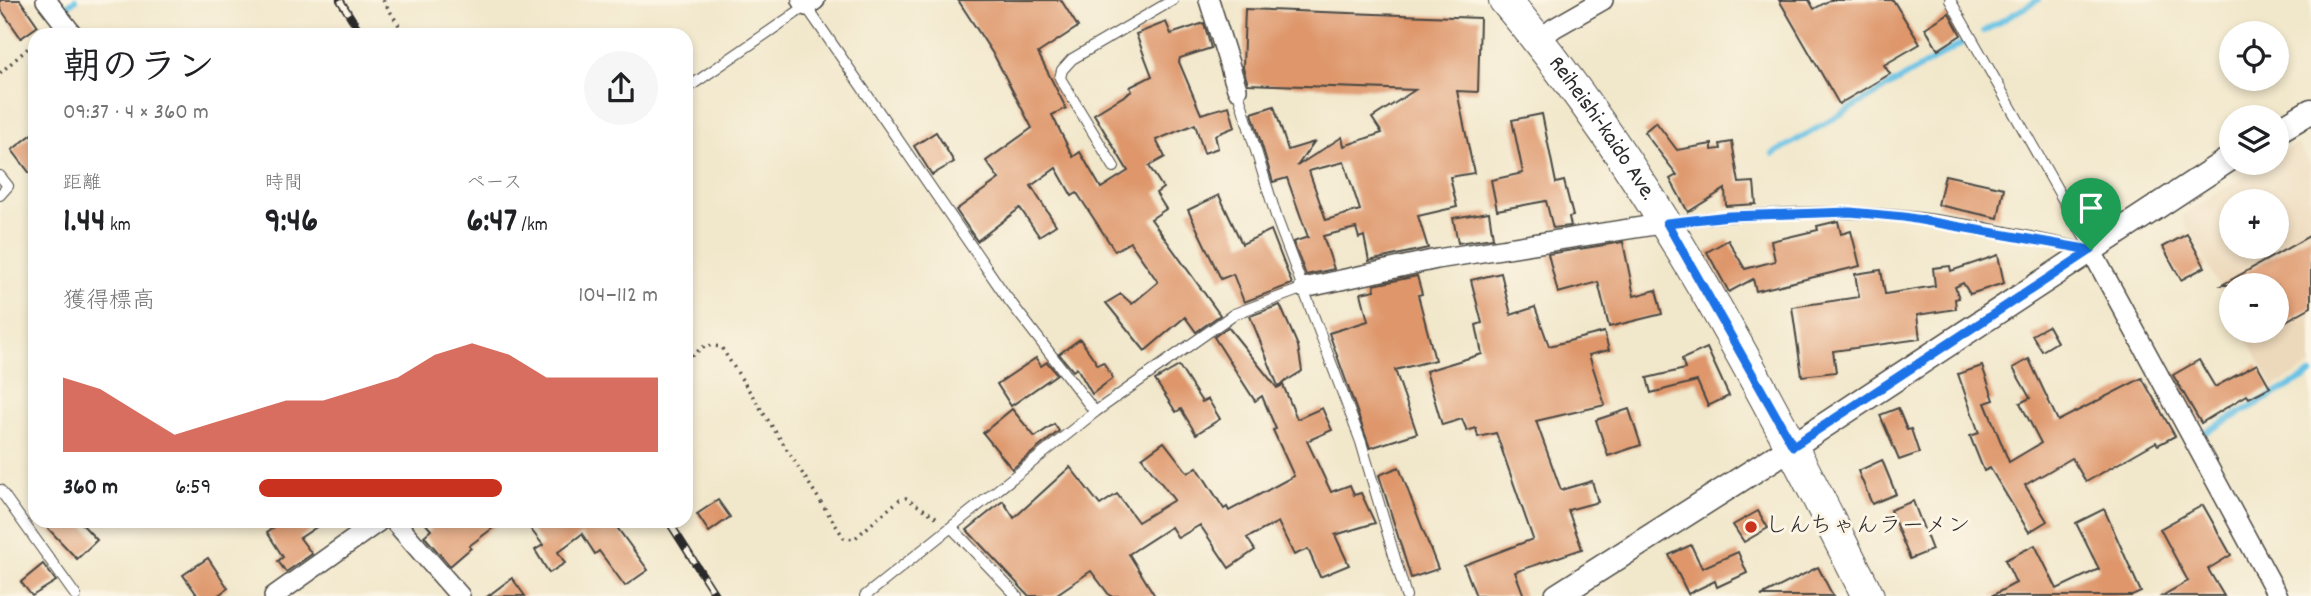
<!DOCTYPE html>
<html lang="ja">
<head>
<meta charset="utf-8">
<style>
  body { margin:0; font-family:Dekko,"Klee One",sans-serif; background:#f6f6f6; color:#202124; height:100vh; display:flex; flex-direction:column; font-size:26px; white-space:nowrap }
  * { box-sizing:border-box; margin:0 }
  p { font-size:23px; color:#757577 }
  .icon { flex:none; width:38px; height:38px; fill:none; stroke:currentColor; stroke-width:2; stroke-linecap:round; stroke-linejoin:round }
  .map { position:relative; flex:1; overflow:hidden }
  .sheet { position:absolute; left:28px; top:28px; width:665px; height:500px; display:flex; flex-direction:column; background:#fff; border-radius:21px; box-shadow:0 4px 10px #0003 }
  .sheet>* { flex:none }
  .tools { position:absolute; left:2219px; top:21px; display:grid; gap:14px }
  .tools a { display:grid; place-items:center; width:70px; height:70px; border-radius:50%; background:#fff; box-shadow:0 4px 10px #0003; font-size:35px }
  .pin { position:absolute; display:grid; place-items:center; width:60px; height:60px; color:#fff; margin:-72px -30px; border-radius:50% 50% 50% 0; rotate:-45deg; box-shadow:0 0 7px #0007 }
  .pin .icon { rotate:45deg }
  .round { display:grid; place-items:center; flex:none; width:74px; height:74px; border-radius:37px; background:#f6f6f6 }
  .summary { display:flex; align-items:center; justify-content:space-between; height:119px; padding:0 35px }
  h1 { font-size:38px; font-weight:800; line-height:52px }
  .metrics { display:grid; grid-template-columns:repeat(3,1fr); gap:10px; height:119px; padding:7px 35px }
  .metrics div { display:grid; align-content:center }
  .metrics b { font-size:35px; font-weight:800 }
  .metrics small { font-size:19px; font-weight:400 }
  .metrics p { font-size:19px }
  .chart { height:196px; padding:14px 35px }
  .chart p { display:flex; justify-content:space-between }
  .chart svg { width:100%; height:126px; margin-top:7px; fill:#c8321e; opacity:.7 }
  ul { padding:0 35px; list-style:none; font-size:23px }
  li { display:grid; grid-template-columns:112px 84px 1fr; align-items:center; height:52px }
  li i { height:18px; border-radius:9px; background:#c8321e }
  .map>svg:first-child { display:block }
  .built { fill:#ecd8ba; fill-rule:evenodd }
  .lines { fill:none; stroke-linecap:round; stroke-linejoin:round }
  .stream { stroke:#67c2e5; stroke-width:6 }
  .building { fill:#de966a; fill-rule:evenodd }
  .service-casing { stroke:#494743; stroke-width:12 }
  .minor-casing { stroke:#494743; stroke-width:22 }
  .tertiary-casing { stroke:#494743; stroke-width:27 }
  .primary-casing { stroke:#494743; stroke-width:34 }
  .path { stroke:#494743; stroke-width:3.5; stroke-dasharray:2 5; stroke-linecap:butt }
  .service { stroke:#fff; stroke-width:10 }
  .minor { stroke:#fff; stroke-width:19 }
  .tertiary { stroke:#fff; stroke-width:24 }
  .primary { stroke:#fff; stroke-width:32 }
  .rail-casing { stroke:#2b2b2b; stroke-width:8 }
  .rail { stroke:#fcf5e5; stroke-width:5; stroke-dasharray:16; stroke-linecap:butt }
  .route-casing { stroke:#fff; stroke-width:14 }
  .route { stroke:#1a73e8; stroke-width:9 }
  .poi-dot { fill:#c8321e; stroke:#fcf5e5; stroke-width:2.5 }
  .labels { text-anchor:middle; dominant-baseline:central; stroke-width:6; stroke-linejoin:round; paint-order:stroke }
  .street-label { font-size:23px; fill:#2b2b2b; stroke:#fcf5e5 }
  .poi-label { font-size:23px; fill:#2b2b2b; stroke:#fcf5e5; text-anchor:start }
</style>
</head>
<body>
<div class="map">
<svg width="2311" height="596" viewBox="0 0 2311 596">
  <rect width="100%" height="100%" fill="#fcf5e5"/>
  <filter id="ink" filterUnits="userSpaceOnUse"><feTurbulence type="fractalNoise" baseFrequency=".0143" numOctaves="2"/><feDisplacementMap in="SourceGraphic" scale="14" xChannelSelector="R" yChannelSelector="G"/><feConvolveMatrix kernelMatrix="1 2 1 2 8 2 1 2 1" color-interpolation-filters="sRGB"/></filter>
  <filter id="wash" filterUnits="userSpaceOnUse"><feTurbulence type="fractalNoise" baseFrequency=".00686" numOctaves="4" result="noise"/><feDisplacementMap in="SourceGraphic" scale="28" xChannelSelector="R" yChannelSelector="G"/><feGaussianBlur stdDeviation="1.57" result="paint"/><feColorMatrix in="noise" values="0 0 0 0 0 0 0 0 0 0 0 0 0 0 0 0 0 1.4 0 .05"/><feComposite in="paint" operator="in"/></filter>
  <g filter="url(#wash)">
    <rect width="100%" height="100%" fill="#f1e7cb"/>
    <path class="built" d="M2298,143l13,23v199l-38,22 -30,-56h34v-46h-46v24l-50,-93 86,-53h10v-7zM2231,201h46v46h-46z"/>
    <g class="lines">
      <g class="stream">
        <path d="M66,7l9,-7"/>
        <path d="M1984,31l54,-31"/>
        <path d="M1773,154l193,-113"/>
        <path d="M2206,432l105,-58"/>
      </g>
    </g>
    <g id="blocks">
      <g class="building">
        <path d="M0,0h20l18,26 -17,12 -21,-30z"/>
        <path d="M958,0h103l17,27 -40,26 28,55 -14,7 21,42 7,-5 21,36 27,-17 -34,-57 38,-23 -2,-4 22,-11 -16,-42 30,-12 5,12 33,-11 7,25 -31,10 -1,4 22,52 28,-8 6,21 -20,8 3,13 -14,5 -9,-29 -39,16 9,17 -16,9 14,22 -7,5 10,16 -15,10 69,96 -24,17 -11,-15 -40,34 -39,-48 15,-9 11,10 26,-22 -28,-40 -15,9 -38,-58 -5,3 -16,-28 -25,18 25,39 -17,11 -19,-28 -43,33 -21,-31 43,-31 -13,-18 46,-33 -37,-71z"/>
        <path d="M1779,0h30l5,9 16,-9h63l27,44 -36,21 6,9 -51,30z"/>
        <path d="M1245,9l235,9 -2,74 -21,-1 17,82 -24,4 7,30 -39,9 10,32 -59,13 -5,-25 -5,2 -3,-10 -33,8 11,33 -28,6 -13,-33 15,-5 -21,-59 -14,4 -21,-69 22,-7 14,44 26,-8 -17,24 45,-29 2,9 38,-13 -10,-15 43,-28 -167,-6 -5,-16zM1344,162l16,48 -34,10 -17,-49z"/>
        <path d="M1949,13l12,22 -23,15 -13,-22z"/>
        <path d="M1542,114l14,69 8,-2 9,35 -4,1 2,9 -18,2 -7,-27 -49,9 -6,-30 32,-7 -11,-53z"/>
        <path d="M1656,122l21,28 35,-6v6l9,-1 -1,-5 12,-2 7,41 15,-1 2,22 -30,2 -1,-17 -37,23 -18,-33 7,-4 -33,-43z"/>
        <path d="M35,132v48l-23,-30z"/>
        <path d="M936,132l18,30 -22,13 -18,-29z"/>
        <path d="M1945,175l59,13 -6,30 -60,-13z"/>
        <path d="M1219,195l23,49 29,-14 21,54 -48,18 -11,-28 -12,5 -33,-69z"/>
        <path d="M1489,212l4,26 -35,5 -5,-25z"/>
        <path d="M1838,221l3,13 10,-3 9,35 -104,25 -3,-12 -24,13 -22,-40 21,-12 17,29 30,-8 -4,-20 47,-11 -1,-4z"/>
        <path d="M2187,234l18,33 -24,13 -18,-33z"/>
        <path d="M2311,235v72l-34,19v-41h-55z"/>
        <path d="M1623,242l11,54 22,-6 6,24 -53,13 -11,-45 -40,11 -10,-39z"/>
        <path d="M1998,255l6,28 -34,11 -7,-11 -8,4 4,11 -4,1 1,10 -39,6 3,24 -87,12 3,21 -34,4 -10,-69 67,-10 -4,-23 26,-4 4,24 50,-8 -2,-18 17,-2 1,5z"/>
        <path d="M1501,273l10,42 24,-8 14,39 55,-14 5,18 -20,5 16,50 -69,16 25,69 31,-9 6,21 -30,8 14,39 -67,23 9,24h-48l-12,-31 69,-26 -37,-106 -18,4 -2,-9 -9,3 -5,-12 -20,6 -16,-54 56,-17 -6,-29 6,-2 -11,-43z"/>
        <path d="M1417,276l5,18 -4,1 17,65 -40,10 22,63 -47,15 -41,-115 39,-12 -7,-28 14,-3 -1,-5z"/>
        <path d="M1280,305l18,41 4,25 -24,15 -28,-70z"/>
        <path d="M2048,326l9,16 -15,9 -10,-16z"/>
        <path d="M1228,327l49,61 6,-3 14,34 25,-11 10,22 -25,11 24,51 19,-7 4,10 7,-2 14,30 -40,12 14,30 -29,12 -12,-28 -14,6 -16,-33 -31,16 8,12 -26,18 -29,-43 -22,13 -7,-11 -42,27 26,42h-45l-19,-25 -37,25h-25l-62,-66 36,-29 11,17 56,-51 30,38 17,-11 21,28 36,-22 -32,-42 22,-16 24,31 9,-6 27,42 3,-2 2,4 65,-35 -21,-46 3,-1 -14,-33 -7,5 -41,-64z"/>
        <path d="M1080,339l18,26 5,-3 10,16 -21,16 -15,-26 -4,3 -14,-17z"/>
        <path d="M1707,348l22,48 -21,10 -11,-25 -46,12 -4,-15 38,-9 -3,-10z"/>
        <path d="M1036,358l5,8 6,-4 10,12 -46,32 -14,-22z"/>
        <path d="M2029,359l29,62 84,-43 33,58 -17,9 -2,-3 -70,40 -14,-24 -47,27 22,36 -18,11 -39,-64 -6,3 -14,-35 9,-3 -21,-59 24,-8 12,34 -9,3 24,59 32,-19 -21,-40 10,-5 -17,-30z"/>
        <path d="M2199,360l16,27 42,-23 13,23 -21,11 -2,-3 -46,28 -28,-48z"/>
        <path d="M1179,366l23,36 6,-3 12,20 -24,15 -15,-25 -5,3 -21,-32z"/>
        <path d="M1898,408l9,22 4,-1 8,24 -20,7 -19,-45z"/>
        <path d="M1012,409l23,28 19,-13 5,7 -47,38 -29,-36z"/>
        <path d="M1629,409l12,36 -33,11 -12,-36z"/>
        <path d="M1882,460l14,34 -24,10 -14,-33z"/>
        <path d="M1399,467l39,102 -27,9 -32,-103z"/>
        <path d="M718,500l12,17 -21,15 -12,-18z"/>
        <path d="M1913,501l19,49 -22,9 -20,-49z"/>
        <path d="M2203,505l28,50 -23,14 16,27h-62l26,-15 -28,-52z"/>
        <path d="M2104,509l37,83 -9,4h-141l25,-13 -11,-23 30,-15 22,44 42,-20 -23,-46z"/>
        <path d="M1758,511l10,17 -24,14 -11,-17z"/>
        <path d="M42,522h38l17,18 -20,19z"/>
        <path d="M282,522h42l-24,16 12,16 -26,18 -8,-11 5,-4 -16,-25z"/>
        <path d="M424,522h77l-32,24 2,2 -21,18 -26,-30 7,-6z"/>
        <path d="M525,522h88l35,48 -23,16 -26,-35 -4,3 -13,-20 -24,18 7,11 -16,10 -14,-23 8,-5z"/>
        <path d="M1691,545l11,23 36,-16 9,21 -30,14 -2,-6 -27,13 -19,-39z"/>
        <path d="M208,558l20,30 -11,8h-19l-15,-21z"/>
        <path d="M43,564l13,17 -24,15 -11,-14z"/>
        <path d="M1818,567l15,29h-72z"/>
        <path d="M512,578l13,18h-37z"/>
      </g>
    </g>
  </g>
  <g filter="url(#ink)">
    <use href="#blocks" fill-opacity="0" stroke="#494743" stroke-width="2"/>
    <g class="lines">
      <g class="service-casing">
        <g id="service">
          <path d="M1950,0l141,249"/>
          <path d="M686,89l120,-83 199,289 90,117"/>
          <path d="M1237,89l40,130 84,223 45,154"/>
          <path d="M1114,167l-54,-89 2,-8 10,-11 101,-59"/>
          <path d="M0,176l8,10 -8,9"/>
          <path d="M1671,222c59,-6 118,-11 177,-9 80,1 162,19 239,36"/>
          <path d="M0,490l76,106"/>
          <path d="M953,529l64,67"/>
          <path d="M865,596l230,-184 139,-98 70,-26"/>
        </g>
      </g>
      <g class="minor-casing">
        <g id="minor">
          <path d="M46,0l27,35"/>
          <path d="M802,0l4,6 9,-6"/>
          <path d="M1209,0l28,89"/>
          <path d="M1539,40l15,-12 49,-28"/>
          <path d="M2091,250l187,346"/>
          <path d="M1304,288l133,-29 230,-36"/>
          <path d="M395,522l65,74"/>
          <path d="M274,596l104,-74"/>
        </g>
      </g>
      <g class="tertiary-casing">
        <g id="tertiary">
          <path d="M2277,131l34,-20"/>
          <path d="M1557,596l236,-150 438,-288"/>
        </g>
      </g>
      <g class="primary-casing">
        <g id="primary">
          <path id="s1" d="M1505,0c151,179 258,388 363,596"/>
        </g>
      </g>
      <g class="path">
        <path d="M383,0l22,35"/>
        <path d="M0,73l35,-31"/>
        <path d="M686,360l20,-15 15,2 123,191 10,1 45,-39 7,-2 33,21"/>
      </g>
      <use href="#service" class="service"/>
      <use href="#minor" class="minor"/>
      <use href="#tertiary" class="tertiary"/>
      <use href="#primary" class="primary"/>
      <g class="rail-casing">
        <g id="rail">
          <path d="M340,0l22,35"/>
          <path d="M669,522l47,74"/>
        </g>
      </g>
      <use href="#rail" class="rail"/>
    </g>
  </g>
  <g class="lines" filter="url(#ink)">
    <g class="route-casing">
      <path id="route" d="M1850,212l54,5 187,33 -298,196 -126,-223 62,-7z"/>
    </g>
    <use href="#route" class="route"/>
  </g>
  <circle class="poi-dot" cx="1751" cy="527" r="7"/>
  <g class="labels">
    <g class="street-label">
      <text stroke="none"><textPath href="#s1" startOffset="161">Reiheishi-kaido Ave.</textPath></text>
    </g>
    <g class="poi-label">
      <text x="1765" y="527">しんちゃんラーメン</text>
    </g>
  </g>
</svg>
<div class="tools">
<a><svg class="icon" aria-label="locate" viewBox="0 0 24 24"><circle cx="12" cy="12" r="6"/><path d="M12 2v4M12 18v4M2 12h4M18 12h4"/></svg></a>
<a><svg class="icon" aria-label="layers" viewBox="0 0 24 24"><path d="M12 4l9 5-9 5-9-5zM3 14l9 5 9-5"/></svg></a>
<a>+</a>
<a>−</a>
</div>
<div class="pin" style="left:2091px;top:250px;background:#1e9e55"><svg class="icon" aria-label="arrive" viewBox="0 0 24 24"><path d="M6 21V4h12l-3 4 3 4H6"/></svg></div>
<section class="sheet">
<div class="summary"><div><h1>朝のラン</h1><p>09:37 · 4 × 360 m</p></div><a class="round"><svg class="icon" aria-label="share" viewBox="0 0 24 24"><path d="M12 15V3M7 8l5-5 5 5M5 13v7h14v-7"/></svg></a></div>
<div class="metrics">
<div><p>距離</p><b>1.44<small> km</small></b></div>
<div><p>時間</p><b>9:46</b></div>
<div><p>ペース</p><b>6:47<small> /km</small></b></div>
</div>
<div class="chart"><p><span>獲得標高</span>104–112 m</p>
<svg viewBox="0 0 160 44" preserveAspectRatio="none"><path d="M0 44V18L10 22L20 30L30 38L40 34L50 30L60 26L70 26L80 22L90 18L100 10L110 6L120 10L130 18L140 18L150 18L160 18V44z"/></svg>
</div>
<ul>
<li><b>360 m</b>6:59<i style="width:61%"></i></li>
</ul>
</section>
</div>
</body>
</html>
